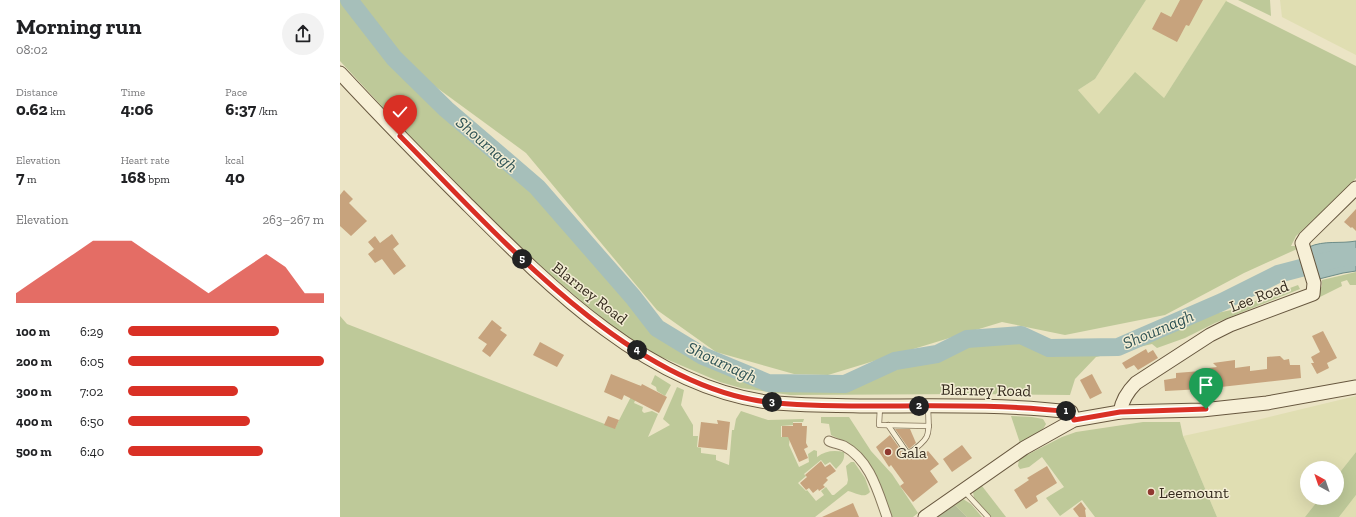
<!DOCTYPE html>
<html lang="en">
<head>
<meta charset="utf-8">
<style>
  body { margin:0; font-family:"Zilla Slab",serif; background:#f2f2f2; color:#202124; height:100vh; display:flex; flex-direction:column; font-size:15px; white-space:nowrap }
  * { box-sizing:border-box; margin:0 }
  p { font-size:13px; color:#757577 }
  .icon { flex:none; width:22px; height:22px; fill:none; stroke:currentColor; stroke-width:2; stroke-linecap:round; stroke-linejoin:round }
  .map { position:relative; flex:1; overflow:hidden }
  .panel { display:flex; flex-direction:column; background:#fff; width:340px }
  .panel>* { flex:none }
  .needle { width:26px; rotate:320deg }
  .tools { position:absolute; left:960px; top:461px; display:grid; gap:8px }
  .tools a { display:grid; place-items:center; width:44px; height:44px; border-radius:50%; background:#fff; box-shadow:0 4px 16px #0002; font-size:20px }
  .pin { position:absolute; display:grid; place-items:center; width:34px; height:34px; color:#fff; margin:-41px -17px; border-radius:50% 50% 50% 0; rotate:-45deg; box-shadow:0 0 4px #0007 }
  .pin .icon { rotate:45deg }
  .km { position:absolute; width:20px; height:20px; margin:-10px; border-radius:50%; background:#222; color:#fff; font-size:11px; line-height:20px; text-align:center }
  .round { display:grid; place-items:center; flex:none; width:42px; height:42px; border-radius:21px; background:#f2f2f2 }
  .headline { display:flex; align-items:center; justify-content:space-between; height:68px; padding:0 16px }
  h1 { font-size:22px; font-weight:700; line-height:30px }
  .metrics { display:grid; grid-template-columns:repeat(3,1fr); gap:6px; height:68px; padding:4px 16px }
  .metrics div { display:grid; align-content:center }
  .metrics b { font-size:17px; font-weight:700 }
  .metrics small { font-size:11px; font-weight:400 }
  .metrics p { font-size:11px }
  .chart { height:112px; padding:8px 16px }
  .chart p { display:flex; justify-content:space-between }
  .chart svg { width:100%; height:72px; margin-top:4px; fill:#d93025; opacity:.7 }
  ul { padding:0 16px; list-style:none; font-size:13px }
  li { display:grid; grid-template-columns:64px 48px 1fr; align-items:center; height:30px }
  li i { height:10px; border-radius:5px; background:#d93025 }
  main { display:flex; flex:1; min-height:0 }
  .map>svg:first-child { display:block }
  .farmland { fill:#e0deb2 }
  .green { fill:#bec999 }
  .cemetery { fill:#b5be98 }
  .water { fill:#a6bfba; stroke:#6d8c88 }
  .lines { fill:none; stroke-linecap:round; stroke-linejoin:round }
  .river { stroke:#a6bfba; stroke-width:18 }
  .building { fill:#c7a37d }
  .lane-casing { stroke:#85765c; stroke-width:6 }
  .street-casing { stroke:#85765c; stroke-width:11 }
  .secondary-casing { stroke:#67573f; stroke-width:15 }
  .lane { stroke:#f7f0d7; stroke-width:4.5 }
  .street { stroke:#f7f0d7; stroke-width:9 }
  .secondary { stroke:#f7f0d7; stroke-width:13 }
  .route-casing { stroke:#fff; stroke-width:8 }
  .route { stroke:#d93025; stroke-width:5 }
  .poi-dot { fill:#903930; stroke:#f3edd4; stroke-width:1.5 }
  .labels { text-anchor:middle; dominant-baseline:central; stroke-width:3; stroke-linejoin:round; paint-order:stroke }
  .street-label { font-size:16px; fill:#362c1f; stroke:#f3edd4 }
  .poi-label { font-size:16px; fill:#362c1f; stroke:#f3edd4; text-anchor:start }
  .water-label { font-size:17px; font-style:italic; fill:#2f5355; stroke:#f3edd4 }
</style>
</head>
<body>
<main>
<section class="panel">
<div class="headline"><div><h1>Morning run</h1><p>08:02</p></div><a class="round"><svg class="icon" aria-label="share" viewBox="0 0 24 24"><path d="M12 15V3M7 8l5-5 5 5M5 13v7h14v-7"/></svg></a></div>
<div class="metrics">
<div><p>Distance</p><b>0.62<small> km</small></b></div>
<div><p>Time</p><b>4:06</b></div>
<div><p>Pace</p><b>6:37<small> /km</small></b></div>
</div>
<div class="metrics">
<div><p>Elevation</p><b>7<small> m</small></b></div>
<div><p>Heart rate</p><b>168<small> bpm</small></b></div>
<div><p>kcal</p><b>40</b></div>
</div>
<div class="chart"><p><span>Elevation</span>263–267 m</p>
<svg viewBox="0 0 160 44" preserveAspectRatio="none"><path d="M0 44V38L10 30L20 22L30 14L40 6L50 6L60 6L70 14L80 22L90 30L100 38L110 30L120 22L130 14L140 22L150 38L160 38V44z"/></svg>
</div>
<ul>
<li><b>100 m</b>6:29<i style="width:77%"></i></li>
<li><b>200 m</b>6:05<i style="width:100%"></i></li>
<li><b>300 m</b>7:02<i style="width:56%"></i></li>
<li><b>400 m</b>6:50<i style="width:62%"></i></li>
<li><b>500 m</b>6:40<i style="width:69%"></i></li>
</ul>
</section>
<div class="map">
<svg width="1016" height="517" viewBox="0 0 1016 517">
  <rect width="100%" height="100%" fill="#ebe4c5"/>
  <g class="farmland">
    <path d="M806,0h81l-63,98 -65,16 -21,-24 17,-11z"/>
    <path d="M940,0h76v55l-74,-38z"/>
    <path d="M1016,396v56l-19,24v-8h-30v30h13l-15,19h-88l-34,-81 74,-16z"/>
    <path d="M1016,495v22h-17z"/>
  </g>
  <g class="green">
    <path d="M0,0h4l47,59 27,28 27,25 79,68 30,30 98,116 17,17 95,42 80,1 39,-13 64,-17 21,-12 52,-6 28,12 36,1 35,-3 89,-33 23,-5 67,-25 2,4 -85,34 -30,15 -28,10 -5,-4 -56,13 -21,22 -5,16 -97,-1 -183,1 -49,-7 -21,-6 -68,-29 -46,-31 -58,-49 -110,-106 -98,-106z"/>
    <path d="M14,0h792l-51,79 -17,11 21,24 36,-42 29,26 62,-97 130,65v112l-13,15 -47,43 -5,10h5l1,3 -53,24 -79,42 -100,20 -63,-13 -174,53 -34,-1 -78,-22 -59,-42 -131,-157 -112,-82c-23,-21 -43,-45 -60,-71z"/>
    <path d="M898,0h32l1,16z"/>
    <path d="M1016,272v13h-6l-3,-5 -6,2 1,4 -28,14 8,-14v-6z"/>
    <path d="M0,316l7,8 268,104 22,-43 4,1 -7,17 9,4 -1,4 2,2 8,-2 6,3 -10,23 22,-12 -7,-6 14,-32 7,3 -3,15 12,20v11h5l-1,11 4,1v5l15,2v5l13,5 3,-35h2l2,-11 5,-8 27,9 36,-1 -1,3h-10v3l-12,1v11h9l-1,8 10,22 10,-5 -1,-8 6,-4 3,1v6c8,-6 16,-7 27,-5 1,8 -2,11 -8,17l-6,-7 -5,3 -4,-5 -17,14 2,2 -8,7 8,8 1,-1 9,11 8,-6 -3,-4 5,-4 6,8h2l13,-11 1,-4 -2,-14 5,-4h3l11,16 5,14c-6,7 -13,1 -22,-1l-33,26h-475z"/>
    <path d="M315,375l16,10 -6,11 -8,-5 -1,-4 -5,-3z"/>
    <path d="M671,416l21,1 11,2 3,5c-4,10 -17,14 -26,19z"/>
    <path d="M481,417h28l22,34 21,23 26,39 -5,4h-23l-12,-34 -35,-42 -12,-6 -2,-11 -8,-1z"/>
    <path d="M803,422h37l3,14 34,81h-122l-13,-17 -22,16 -14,-18 18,-11 -22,-30 -13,10 -9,2 -2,-3 1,-7 43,-22 14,-5z"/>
    <path d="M1016,452v43l-17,22h-34l15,-19h17v-22z"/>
    <path d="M641,486h1l24,31h-15l-17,-19 -1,-6z"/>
    <path d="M623,499l8,5 11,13h-15l-12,-12z"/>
  </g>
  <path class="cemetery" d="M615,505l12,12h-30z"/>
  <path class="water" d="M1016,241v30l-13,2 -24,6 -10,-32c15,-7 31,-3 47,-6z"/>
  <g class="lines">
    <path class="river" d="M9,0l45,58 52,51 91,78 96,110 24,31 46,28 65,27 77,1 50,-23 42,-7 30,-15 54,-4 28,13 69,-1 104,-45 56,-28 65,-17h13"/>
  </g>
  <g class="building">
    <path d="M840,0h23l-14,26 -3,-1 -9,17 -25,-13 9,-17 10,5z"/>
    <path d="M4,190l9,9 -4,4 18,18 -16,15 -11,-10v-31z"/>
    <path d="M1016,209v22l-4,-4 -1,1 -7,-6z"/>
    <path d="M52,234l7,10 -6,5 13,17 -12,9 -12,-16 -7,4 -7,-9 6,-5 -6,-7 7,-6 5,7z"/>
    <path d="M152,320l10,8 -2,2 7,5 -17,22 -8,-6 5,-7 -9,-6z"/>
    <path d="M983,331l14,27 -10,5 2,5 -12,6 -6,-11h3l-3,-6 9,-5 -8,-16z"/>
    <path d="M200,342l24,13 -7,12 -24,-12z"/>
    <path d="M806,349l2,4 5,-3 5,8 -20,12 -4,-5 -8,4 -4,-6z"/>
    <path d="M940,356l4,4 5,-1 1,6h10l1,13 -98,11 -38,2 -1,-11 12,-2v-5l25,-2v-2l16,-2 -4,-4 22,-3v8l15,-2v5l17,-2v-12z"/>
    <path d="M271,374l30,12 1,-2 25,13 -8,16 -35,-18 -2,5 -18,-8z"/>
    <path d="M752,374l10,19 -12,6 -10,-19z"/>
    <path d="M268,416l11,4 -4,9 -11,-4z"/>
    <path d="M377,420l13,2 -3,28 -29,-3 3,-25 17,2z"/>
    <path d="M453,423h9v3h5l-1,17 2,4 -4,2 4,9 -9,4 -11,-25h-6v-11h11z"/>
    <path d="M555,429h15l6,14 -7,6z"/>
    <path d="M550,435l16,22h4l9,-7 2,5 7,-4 11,13 -9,7 8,11 -25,20 -13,-16 4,-3 -13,-18 -2,2 -13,-20z"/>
    <path d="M622,445l10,13 -20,14 -9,-13z"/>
    <path d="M481,461l4,6 5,-3 6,7 -10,7 2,2 -5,5 2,2 -6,4 -1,-2 -5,4 -4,-5 -3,2 -6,-7 7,-6 -2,-2z"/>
    <path d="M707,466l10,17 -21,13 2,5 -12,8 -12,-19 15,-10 -2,-2z"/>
    <path d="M741,502l5,7 -1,1 1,7h-7l-6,-8z"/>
    <path d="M513,503l6,14h-37z"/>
  </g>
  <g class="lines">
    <g class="lane-casing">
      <g id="lane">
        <path d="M540,407l-1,18 50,1"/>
        <path d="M548,425l20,29c24,-17 21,-18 20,-47"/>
        <path d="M625,492l23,25"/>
      </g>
    </g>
    <g class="street-casing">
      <path id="street" d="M489,441c4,2 10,3 15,5 26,14 34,46 43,71"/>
    </g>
    <g class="secondary-casing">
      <g id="secondary">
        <path d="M0,73c41,44 83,87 125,129 82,82 182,184 302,200 33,4 65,3 98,4 69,0 138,-2 206,6l3,8"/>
        <path d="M780,412c2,-12 8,-21 16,-29l74,-48 20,-10 83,-31 1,-11 -12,-40 3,-5 51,-50"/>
        <path d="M585,517l99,-69 50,-28 46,-8 82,-2 65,-7 89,-16"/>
      </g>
    </g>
    <use href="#lane" class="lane"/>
    <use href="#street" class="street"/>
    <use href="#secondary" class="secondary"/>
  </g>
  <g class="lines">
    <g class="route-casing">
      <path id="route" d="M60,136c95,96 227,249 367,266 34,4 67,4 100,4 68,0 136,-2 204,6l3,8 46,-8 86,-3"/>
    </g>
    <use href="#route" class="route"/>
  </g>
  <g class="poi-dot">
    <circle cx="548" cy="452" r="4"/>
    <circle cx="811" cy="492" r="4"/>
  </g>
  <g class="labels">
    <g class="street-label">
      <text transform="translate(250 293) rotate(38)">Blarney Road</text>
      <text transform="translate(919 296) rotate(-21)">Lee Road</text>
      <text transform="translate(646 390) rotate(1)">Blarney Road</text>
    </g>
    <g class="poi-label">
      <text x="556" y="452">Gala</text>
      <text x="819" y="492">Leemount</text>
    </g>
    <g class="water-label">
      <text transform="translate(147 144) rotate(41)">Shournagh</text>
      <text transform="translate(818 329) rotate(-23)">Shournagh</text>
      <text transform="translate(382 362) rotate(25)">Shournagh</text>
    </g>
  </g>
</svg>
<div class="tools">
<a><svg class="needle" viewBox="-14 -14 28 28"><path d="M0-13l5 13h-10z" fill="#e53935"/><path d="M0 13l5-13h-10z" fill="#757577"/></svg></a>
</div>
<div class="pin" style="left:866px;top:409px;background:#1e9e55"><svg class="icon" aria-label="arrive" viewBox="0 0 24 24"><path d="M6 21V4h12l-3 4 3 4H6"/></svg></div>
<div class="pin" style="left:60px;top:136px;background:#d93025"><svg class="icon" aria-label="check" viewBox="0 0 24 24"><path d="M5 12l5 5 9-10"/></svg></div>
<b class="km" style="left:726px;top:411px">1</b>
<b class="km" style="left:579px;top:406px">2</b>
<b class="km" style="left:432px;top:402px">3</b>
<b class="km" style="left:297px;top:350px">4</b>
<b class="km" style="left:182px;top:259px">5</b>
</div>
</main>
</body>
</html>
